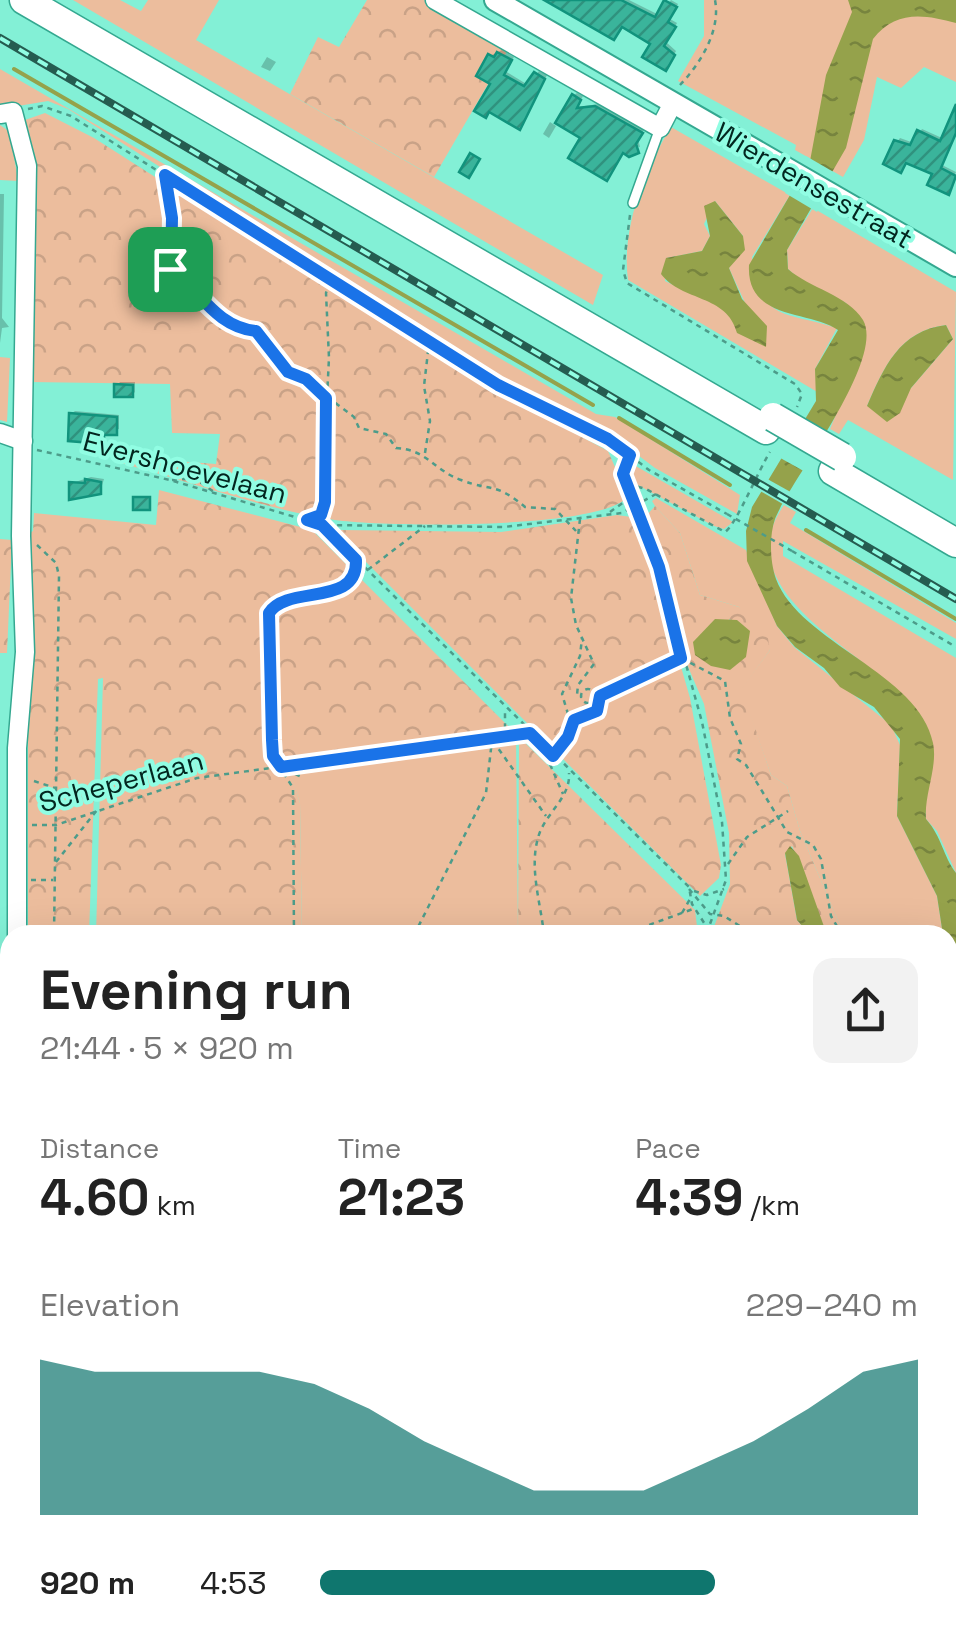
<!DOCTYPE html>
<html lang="en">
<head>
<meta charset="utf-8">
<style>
  body { margin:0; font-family:"Space Grotesk",sans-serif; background:#f2f2f2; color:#222; height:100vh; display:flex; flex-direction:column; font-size:38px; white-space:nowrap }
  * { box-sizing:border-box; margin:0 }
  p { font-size:32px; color:#767676 }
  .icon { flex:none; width:55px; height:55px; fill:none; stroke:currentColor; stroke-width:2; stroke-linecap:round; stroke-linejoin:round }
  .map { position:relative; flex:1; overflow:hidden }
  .sheet { position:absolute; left:0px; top:925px; width:958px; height:718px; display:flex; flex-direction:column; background:#fff; border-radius:30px 30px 0 0; box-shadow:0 10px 40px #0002 }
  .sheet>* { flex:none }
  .pin { position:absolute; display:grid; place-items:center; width:85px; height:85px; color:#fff; margin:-42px; border-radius:20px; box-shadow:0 5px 15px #0006 }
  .round { display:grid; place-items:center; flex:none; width:105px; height:105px; border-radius:20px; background:#f2f2f2 }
  .overview { display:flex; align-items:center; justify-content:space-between; height:170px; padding:0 40px }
  h1 { font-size:55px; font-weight:600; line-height:75px }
  .metrics { display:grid; grid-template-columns:repeat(3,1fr); gap:15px; height:170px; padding:10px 40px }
  .metrics div { display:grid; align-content:center }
  .metrics b { font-size:50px; font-weight:600 }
  .metrics small { font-size:28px; font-weight:400 }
  .metrics p { font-size:28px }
  .chart { height:280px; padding:20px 40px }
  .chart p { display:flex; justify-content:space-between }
  .chart svg { width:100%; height:180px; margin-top:10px; fill:#0f766e; opacity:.7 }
  ul { padding:0 40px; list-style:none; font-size:32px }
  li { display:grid; grid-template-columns:160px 120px 1fr; align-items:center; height:75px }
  li i { height:25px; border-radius:12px; background:#0f766e }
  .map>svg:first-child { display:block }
  .green { fill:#ecbd9d; fill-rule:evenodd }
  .forest { fill:url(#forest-crowns); fill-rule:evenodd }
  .water { fill:url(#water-ripples) }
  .pier { fill:#83f0d6 }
  .shadow { fill:#0003 }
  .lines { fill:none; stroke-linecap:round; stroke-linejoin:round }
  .stream { stroke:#95a24b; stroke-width:4 }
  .building { fill:url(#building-hatch); stroke:#11937d; stroke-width:2.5 }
  .service-casing { stroke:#34a890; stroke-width:12 }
  .minor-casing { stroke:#34a890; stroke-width:21 }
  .tertiary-casing { stroke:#34a890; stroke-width:24 }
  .primary-casing { stroke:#34a890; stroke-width:31 }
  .path { stroke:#4d9c8a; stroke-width:2.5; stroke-dasharray:5 5; stroke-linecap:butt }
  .service { stroke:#fff; stroke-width:9 }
  .minor { stroke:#fff; stroke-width:18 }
  .tertiary { stroke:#fff; stroke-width:20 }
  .primary { stroke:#fff; stroke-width:28 }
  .rail-casing { stroke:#255c50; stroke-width:8 }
  .rail { stroke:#91fde3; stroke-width:4; stroke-dasharray:11; stroke-linecap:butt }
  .primary-bridge-casing { stroke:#34a890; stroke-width:31; stroke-linecap:butt }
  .path-bridge { stroke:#4d9c8a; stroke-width:2.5; stroke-dasharray:5 5; stroke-linecap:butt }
  .primary-bridge { stroke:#fff; stroke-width:28 }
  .route-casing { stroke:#fff; stroke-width:20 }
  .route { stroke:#1a73e8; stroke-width:12 }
  .labels { text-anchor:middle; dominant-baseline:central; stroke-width:8; stroke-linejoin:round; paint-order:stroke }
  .street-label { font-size:28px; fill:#02261f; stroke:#91fde3 }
</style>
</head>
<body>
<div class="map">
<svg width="956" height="1641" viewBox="0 0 956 1641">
  <defs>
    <pattern id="forest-crowns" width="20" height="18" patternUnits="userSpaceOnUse" patternTransform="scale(2.5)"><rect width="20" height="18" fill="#ecbd9d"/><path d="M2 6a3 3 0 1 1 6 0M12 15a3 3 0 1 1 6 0" fill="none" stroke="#c9a287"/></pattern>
    <pattern id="water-ripples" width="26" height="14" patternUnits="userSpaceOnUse" patternTransform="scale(2.5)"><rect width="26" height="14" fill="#95a24b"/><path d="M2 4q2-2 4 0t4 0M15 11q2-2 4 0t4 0" fill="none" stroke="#77843e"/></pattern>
    <pattern id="building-hatch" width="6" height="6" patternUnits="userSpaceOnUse" patternTransform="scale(2.5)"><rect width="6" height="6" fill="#3ab49b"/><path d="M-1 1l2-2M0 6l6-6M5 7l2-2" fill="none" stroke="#2f927e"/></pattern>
  </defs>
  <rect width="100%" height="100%" fill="#83f0d6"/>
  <g class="green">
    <path d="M73,0h47l21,11 7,-11h71l-23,40 407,235 -10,30z"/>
    <path d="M704,0h252v82l-32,-15 -23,21 -24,-11 -13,63 -21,37 -48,-27 1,-5 -118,-64 26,-45z"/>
    <path d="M0,69l596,345 19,3 125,78 -3,19 -82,-46 -45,-34 -132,-67 -410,-258 -20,-8 -48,8z"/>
    <path d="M0,125l10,7 8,49 -18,-1z"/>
    <path d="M671,127l119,68 -38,62c11,67 31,53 85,71l-22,41 4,24 -191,-113c-7,-52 17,-111 43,-153zM715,201l28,35 -14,32 17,37 -56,-12 -25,-12 2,-23 35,-7 8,-15 -6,-12z"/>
    <path d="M813,208l143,84 -3,188 -105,-60 -9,14 -9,-5 36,-88 -20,-38 -40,-18 -18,-16 -1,-19zM946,325l7,14 -42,49 -44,18c17,-39 32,-75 79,-81z"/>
    <path d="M0,357l10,1 -3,64 -7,-2z"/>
    <path d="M630,464l4,1 99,57 -9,7 -10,-3 -82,-44 -7,-11z"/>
    <path d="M656,498l90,52 31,76 17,21 97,78 9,20 -3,71 40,80 6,39h-99l-44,-104 -13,-45 -16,-11 -30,-86 29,-39 -31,-43 -39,-12 -20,-62 -25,-27 -3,-5z"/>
    <path d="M784,505l12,7 -6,11 166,100v16l-173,-98v15l173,102v215l-19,-42 -11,-12c-3,-36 17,-72 -6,-104 -40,-59 -200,-118 -136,-210z"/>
    <path d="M516,734l2,201h-216l-2,-132 -12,-36 208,-24z"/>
    <path d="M948,979l8,20v106l-5,-2 -3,7z"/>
    <path d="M948,1120l8,5v170l-8,12z"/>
    <path d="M146,1633v-1l278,1 -11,8h-267z"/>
    <path d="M575,1633h66v8h-72z"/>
    <path d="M676,1633h106v2l-5,6h-101z"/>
  </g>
  <g class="forest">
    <path d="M367,0h57l85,48 -75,129 -144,-83 28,-57 21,10z"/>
    <path d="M45,113l49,25 366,233 148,80 20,46c-31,33 -243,30 -293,23 -72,-11 -143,-38 -214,-57l1,-6 94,7 4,-30 -48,-1 -2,-49 -141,-2 -4,-262z"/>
    <path d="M159,490l153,40 204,204 -43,14 -184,20 11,35 2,132h-206l7,-257 -5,1 -9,256h-61v-401l5,-3 1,-18 122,12z"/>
    <path d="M655,506l25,27 20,62 39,12 27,20 4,23 -28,39 29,86 16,11 13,45 44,104h-17l-35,-89 -7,8 12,66 13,15h-99l19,-51 -1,-51 -25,-129 -18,-42 -18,-84 -22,-62zM730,619l16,38 -51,-2z"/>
    <path d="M617,515l21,3 52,180 31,167 -2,13 -19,18 -362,-362 2,-4 161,2z"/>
    <path d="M0,539l12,1 -5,113h-7z"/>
    <path d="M519,737l176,173 3,25h-180z"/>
    <path d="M0,1096h6l1,5 2,92 -9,3z"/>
    <path d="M956,1384v226l-8,2v-216z"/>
  </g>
  <g class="water">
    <path d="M848,0h108v23c-32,-9 -61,-13 -83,16l-27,109 -59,102 1,19c21,19 60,26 75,51 23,40 -73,161 -88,199 -6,17 -5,43 1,60 24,64 143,94 157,164 5,24 -9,51 -7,76 16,18 17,37 30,54v126l-8,-20v-44h-5l-6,-39 -40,-80 3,-77 -26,-32 -34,-20 -16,-19 -29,-21 -18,-21 -30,-65 -1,-30 6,-24 64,-106 -1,-32 23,-39c-27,-20 -92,-9 -89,-65l61,-104 16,-86 26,-63z"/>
    <path d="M715,201l28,35 2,14 -16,18 13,31 25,27 -1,21 -29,-14c-10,-39 -55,-31 -76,-59l5,-16 36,-7 8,-15 -6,-30z"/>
    <path d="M946,325l7,14 -42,49 -11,25 -13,9 -20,-16c17,-39 32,-75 79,-81z"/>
    <path d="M715,619l22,1 13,11 -4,26 -16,13 -19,-4 -16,-11 -2,-13z"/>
    <path d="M790,846l9,10 28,79h-17l-13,-15 -12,-67z"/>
    <path d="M956,1295v58l-8,15v-61z"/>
  </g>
  <g class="pier">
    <path d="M806,156l31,18 -20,38 -32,-19z"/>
    <path d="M800,416l32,19 -23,39 -34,-19z"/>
    <path d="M762,476l34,19 -8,12 -33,-19z"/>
  </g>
  <g class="shadow">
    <path d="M549,0h80l30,15 12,-15 7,4 -8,15 7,4 -11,19 10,9 -8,14 -15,-22 -31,-19z"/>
    <path d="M502,50l12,7 -9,14 23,14 11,-14 8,4 -24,49 -29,-41 -4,-27z"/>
    <path d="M267,57l9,5 -6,9 -9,-4z"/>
    <path d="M577,93l6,3 -6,11 22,-3 45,25 -6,10 2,8 -57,-10 -9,-42z"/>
    <path d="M956,121v12l-14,32 14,7 -8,20 -13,-19 -38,-31 3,-4 14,5 8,-14 20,9z"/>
    <path d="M550,122l6,4 -7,12 -6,-4z"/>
    <path d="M0,194h4l-2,124 7,9 -7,1 -2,15z"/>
    <path d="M120,382h15v10l-3,3 -15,-10z"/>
    <path d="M75,411l44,4v14l-13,3 -3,9 -32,-27z"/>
    <path d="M91,477l13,2 -4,13 -28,-9z"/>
  </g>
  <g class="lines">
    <g class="stream">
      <path d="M14,69l579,336"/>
      <path d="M619,418l111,67"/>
      <path d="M806,530l150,89"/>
    </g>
  </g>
  <g class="building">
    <path d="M544,0h77l34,17 9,-17 13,7 -9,15 8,5 -12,19 11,9 -9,16 -24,-14 8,-13 -28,-17 -8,13z"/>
    <path d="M497,52l15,8 -8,15 20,11 10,-14 11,7 -25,51 -31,-18 -3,6 -12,-7 16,-27 -14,-8 12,-22 6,3z"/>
    <path d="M572,94l9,6 -4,8 18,-2 48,27 -7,11 3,9 -10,4 -6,-4 -16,28 -39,-23 12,-20 -25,-15z"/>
    <path d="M956,104v29l-15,35 15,8 -7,19 -22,-10 5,-11 -26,-11 -5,10 -18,-9 11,-24 16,5 7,-15 23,11z"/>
    <path d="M470,153l10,6 -11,19 -10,-6z"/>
    <path d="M114,384l19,1v12h-19z"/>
    <path d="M69,413l48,4v18h-13v9l-36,-3z"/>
    <path d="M85,479l16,3v12l-32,6v-18l16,1z"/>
    <rect x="133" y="497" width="17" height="13"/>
  </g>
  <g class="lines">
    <g class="service-casing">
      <g id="service">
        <path d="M633,203l27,-75"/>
        <path d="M921,1641l35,-7"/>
      </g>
    </g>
    <g class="minor-casing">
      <g id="minor">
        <path d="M435,0l225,128 13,-25"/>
        <path d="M0,114l13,-2 14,54 -6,370 4,116 -8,96v187"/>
        <path d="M0,433l23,8"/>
        <path d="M0,1478l10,-81"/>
        <path d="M0,1584l10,11"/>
        <path d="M45,1632l8,9"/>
        <path d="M433,1641l7,-9"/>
      </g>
    </g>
    <g class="tertiary-casing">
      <path id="tertiary" d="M495,0l461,266"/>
    </g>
    <g class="primary-casing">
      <g id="primary">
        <path d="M24,0l742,430"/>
        <path d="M833,471l123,72"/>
        <path d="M0,1623l16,18"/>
      </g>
    </g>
    <g class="path">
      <path d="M680,85c20,-21 41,-54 35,-85"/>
      <path d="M28,109l14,-3 29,10 392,248 145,75 41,31 78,44"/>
      <path d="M166,177l6,41 -2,51c29,22 47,58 86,62l32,41 18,7 32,26 16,12 5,11 27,6 10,14c30,1 39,23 65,32 32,12 34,2 64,27l30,2 21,22"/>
      <path d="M630,215l-7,55 4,13 168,101 7,10 -5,13"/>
      <path d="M37,450l133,30 152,45 182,2 118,-14 34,-19"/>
      <path d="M425,453l5,-32 -6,-35 5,-43"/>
      <path d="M628,457l-5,17 36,93 43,155 20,100 4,58 -20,55"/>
      <path d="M172,480l22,-2 20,14"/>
      <path d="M628,484l18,5 79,43c11,-7 34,-63 45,-80"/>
      <path d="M610,512l21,-15"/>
      <path d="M321,515l10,10 -2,6"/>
      <path d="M580,519l-9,79 5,27 18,39 -16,21 -1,10 5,2"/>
      <path d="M311,520l10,-5 8,-157 -3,-65 4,-11"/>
      <path d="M322,525l367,362 3,17 16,25"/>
      <path d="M37,545l19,18 3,13 -5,359"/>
      <path d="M792,551l164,96"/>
      <path d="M352,582l73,-56"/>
      <circle cx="588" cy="696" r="7"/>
      <path d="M600,696l81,-38 44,23 5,37 11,26 -4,15 9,6 41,67 26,13 8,14 10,57 11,19"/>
      <path d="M571,724l-9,-30 18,-38 2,-18"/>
      <path d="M493,741l53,75"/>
      <path d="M542,746l21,48"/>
      <path d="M554,755l14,-18 6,-17 25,-12 3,-9 -7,-4"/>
      <path d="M286,770l16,7"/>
      <path d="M34,781l21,7"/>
      <path d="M32,825h24l141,-47 331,-45"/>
      <path d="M56,862l41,-52"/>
      <path d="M728,864l19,-27 41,-26"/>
      <path d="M31,880h22"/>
      <path d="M689,889l21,25 14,2 30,19"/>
      <path d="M694,891l13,4 17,-6"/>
      <path d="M682,913l8,-14"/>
      <path d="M36,931h17"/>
      <path d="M294,935l-1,-147 -20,-32 -4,-143c19,-28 84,-6 87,-50"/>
      <path d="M414,935l72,-142 6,-53 13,-12v-17"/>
      <path d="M544,935c-3,-31 -15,-66 -6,-97 6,-24 33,-40 31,-65"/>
      <path d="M621,935l72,-26"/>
      <path d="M0,1256l5,6"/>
      <path d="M470,1641v-9"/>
    </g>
    <use href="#service" class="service"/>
    <use href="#minor" class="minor"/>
    <use href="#tertiary" class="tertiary"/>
    <use href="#primary" class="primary"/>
    <g class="rail-casing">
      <path id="rail" d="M0,38l956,561"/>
    </g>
    <use href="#rail" class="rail"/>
    <g class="primary-bridge-casing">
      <path id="primary-bridge" d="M773,417l69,40"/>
    </g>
    <path class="path-bridge" d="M727,514l65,37"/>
    <use href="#primary-bridge" class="primary-bridge"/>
  </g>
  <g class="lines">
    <g class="route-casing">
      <path id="route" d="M165,175l333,210 110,54 22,16 -7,19 36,93 22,91 -81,38 -3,15 -23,9 -6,17 -15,19 -23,-23 -249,34 -8,-11 -1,-16 -3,-127c19,-29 89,-5 87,-53l-34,-35 -15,-5 14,-5 4,-13 1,-104 -20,-19 -18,-7 -32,-41c-40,-4 -56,-40 -85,-62l1,-51z"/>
    </g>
    <use href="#route" class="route"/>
  </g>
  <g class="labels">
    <g class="street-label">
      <text transform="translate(814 185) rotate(30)">Wierdensestraat</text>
      <text transform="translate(185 467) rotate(15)">Evershoevelaan</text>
      <text transform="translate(121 781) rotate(-15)">Scheperlaan</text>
    </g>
  </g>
</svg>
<div class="pin" style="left:170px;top:269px;background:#1e9e55"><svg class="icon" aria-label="arrive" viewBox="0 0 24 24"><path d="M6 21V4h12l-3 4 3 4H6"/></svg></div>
<section class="sheet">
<div class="overview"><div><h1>Evening run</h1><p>21:44 · 5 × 920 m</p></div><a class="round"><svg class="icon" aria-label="share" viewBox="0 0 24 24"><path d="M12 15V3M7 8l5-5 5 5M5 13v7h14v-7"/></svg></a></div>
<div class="metrics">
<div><p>Distance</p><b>4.60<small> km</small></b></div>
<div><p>Time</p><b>21:23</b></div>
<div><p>Pace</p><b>4:39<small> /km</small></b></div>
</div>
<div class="chart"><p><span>Elevation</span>229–240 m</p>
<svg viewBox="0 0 160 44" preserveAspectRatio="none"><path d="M0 44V6L10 9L20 9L30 9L40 9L50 12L60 18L70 26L80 32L90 38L100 38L110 38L120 32L130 26L140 18L150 9L160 6V44z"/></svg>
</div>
<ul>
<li><b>920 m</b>4:53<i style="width:66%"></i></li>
</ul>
</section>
</div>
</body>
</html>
